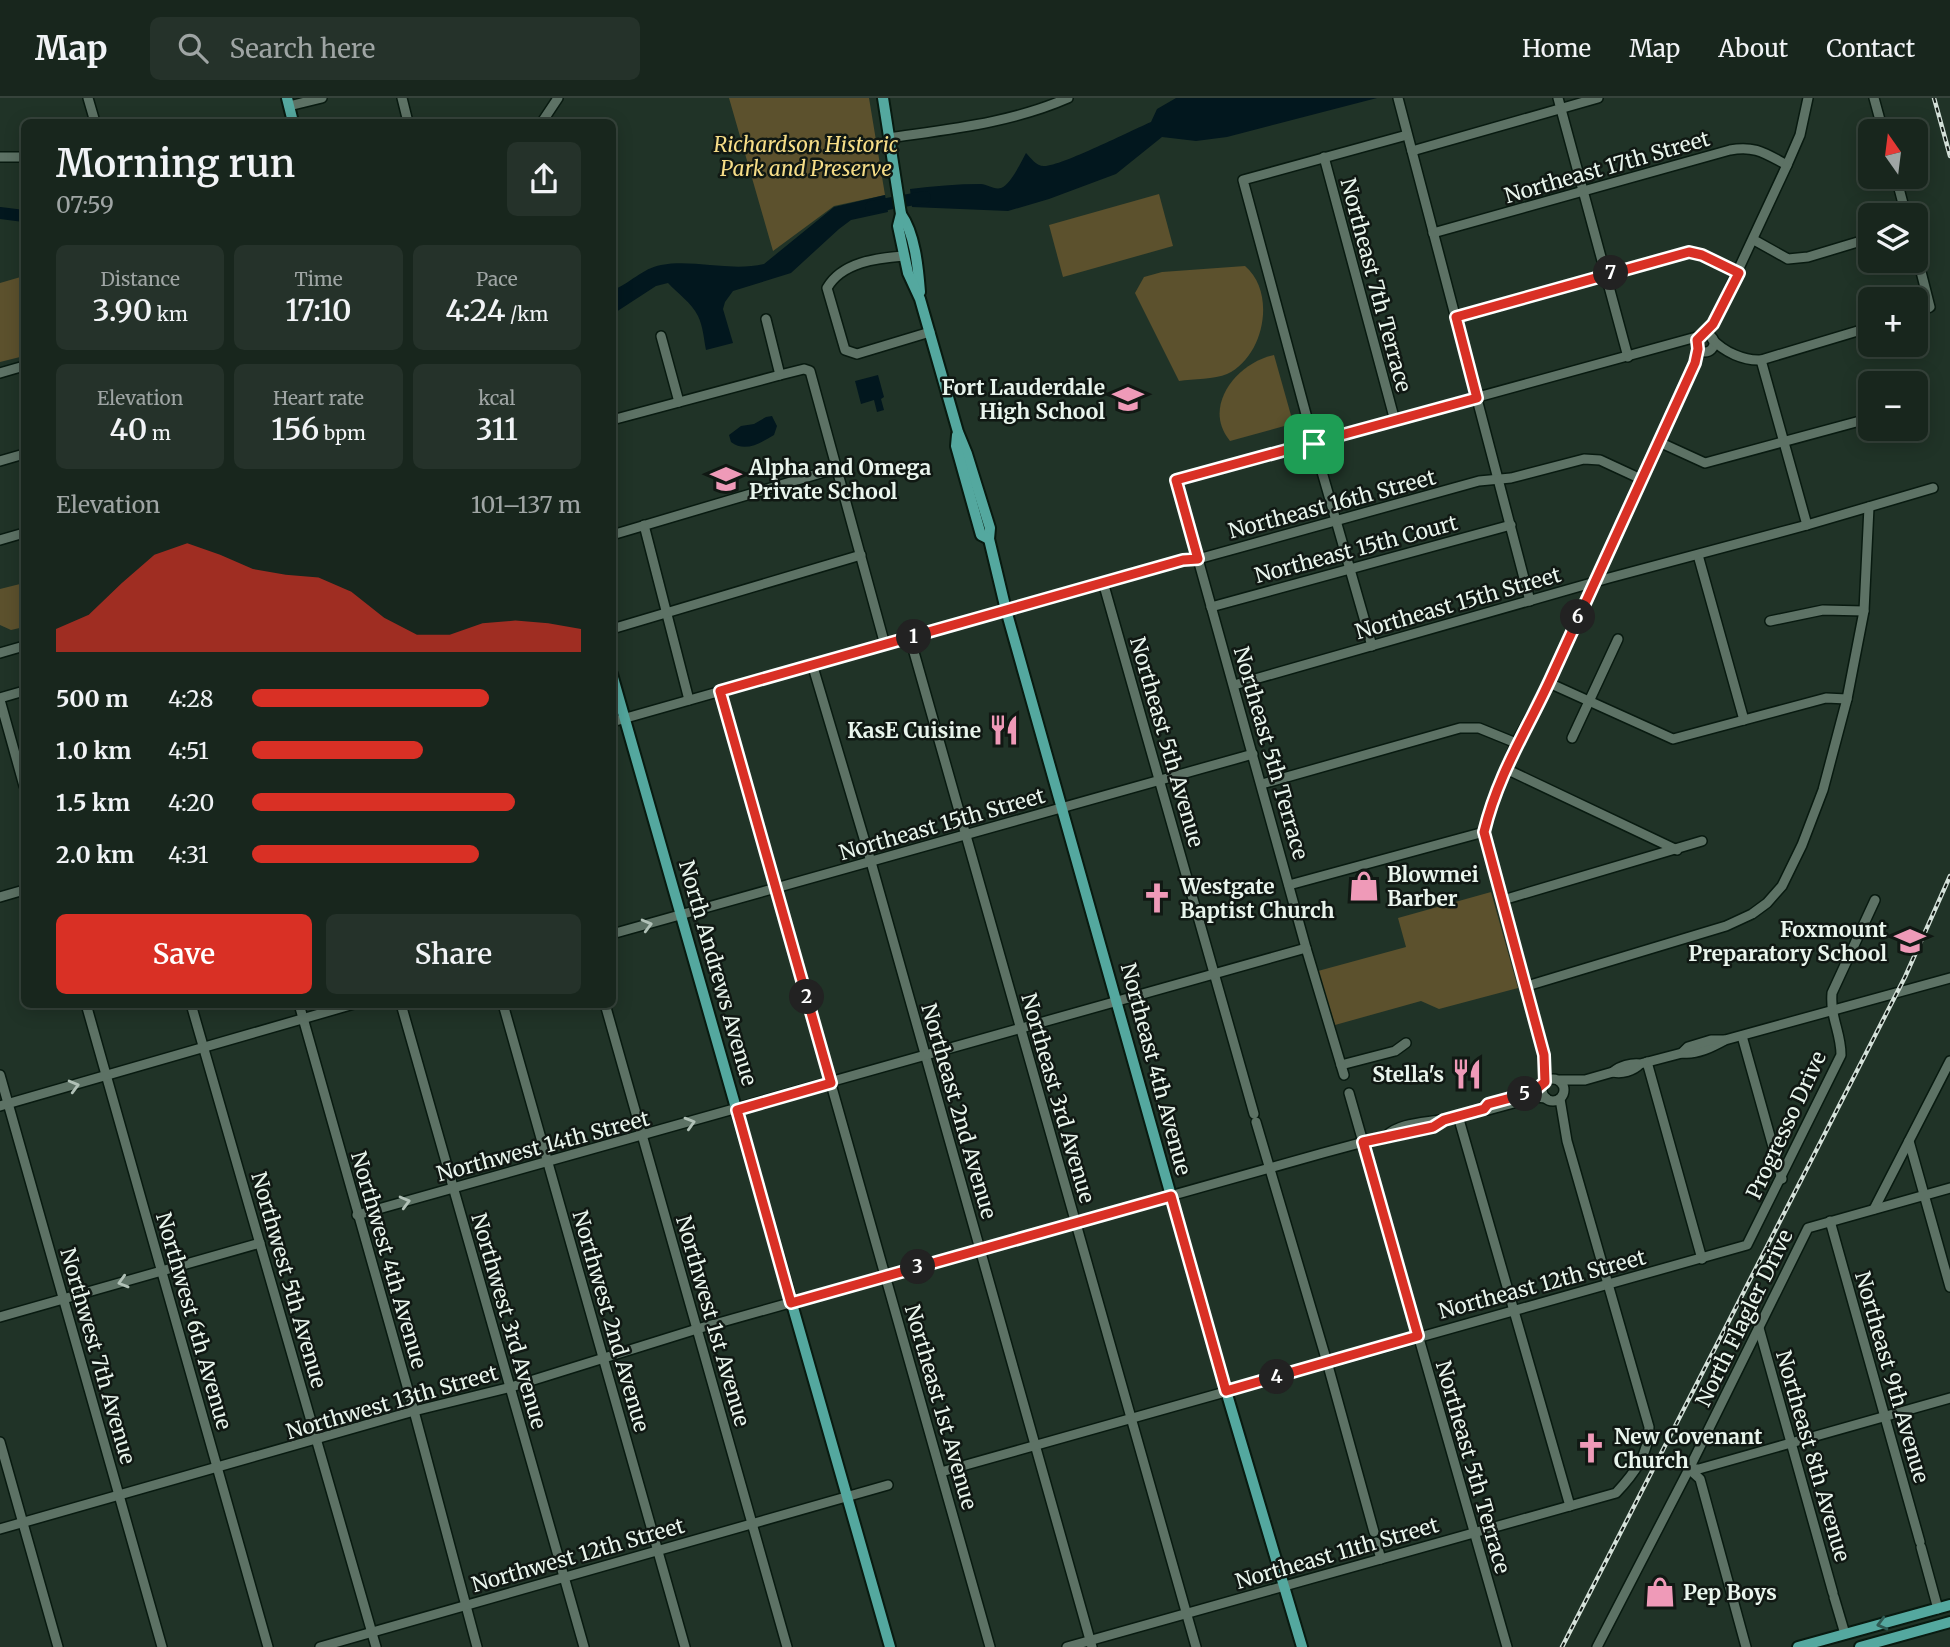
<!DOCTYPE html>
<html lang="en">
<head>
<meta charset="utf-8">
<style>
  body { margin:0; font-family:Merriweather,serif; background:#25322a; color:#f1f3f6; height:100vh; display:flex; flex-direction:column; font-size:26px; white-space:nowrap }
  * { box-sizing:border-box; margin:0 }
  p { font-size:23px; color:#9fa5a4 }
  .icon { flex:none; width:38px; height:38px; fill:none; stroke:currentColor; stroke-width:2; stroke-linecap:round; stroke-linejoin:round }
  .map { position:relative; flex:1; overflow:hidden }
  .side { position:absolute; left:21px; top:21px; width:595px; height:889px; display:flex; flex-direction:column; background:#18261d; border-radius:10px; box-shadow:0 4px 18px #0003,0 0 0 2px #36433b }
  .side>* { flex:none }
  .needle { width:46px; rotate:346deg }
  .fabs { position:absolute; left:1858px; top:21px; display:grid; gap:14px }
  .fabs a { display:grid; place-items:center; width:70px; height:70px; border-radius:10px; background:#18261d; box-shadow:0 4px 18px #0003,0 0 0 2px #36433b; font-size:35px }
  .pin { position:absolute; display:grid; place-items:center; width:60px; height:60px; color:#fff; margin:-30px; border-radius:14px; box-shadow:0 4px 10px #0006 }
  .km { position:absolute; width:35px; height:35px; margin:-18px; border-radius:50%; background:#222; color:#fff; font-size:19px; line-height:35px; text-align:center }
  .round { display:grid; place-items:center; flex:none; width:74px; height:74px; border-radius:10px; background:#25322a }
  .overview { display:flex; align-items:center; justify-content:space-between; height:119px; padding:0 35px }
  h1 { font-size:38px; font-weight:600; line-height:52px }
  .metrics { display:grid; grid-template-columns:repeat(3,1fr); gap:10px; height:119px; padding:7px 35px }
  .metrics div { display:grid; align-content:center; border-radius:10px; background:#25322a; text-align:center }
  .metrics b { font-size:30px; font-weight:600 }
  .metrics small { font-size:19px; font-weight:400 }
  .metrics p { font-size:19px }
  .chart { height:196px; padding:14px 35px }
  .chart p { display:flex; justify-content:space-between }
  .chart svg { width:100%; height:126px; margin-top:7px; fill:#d93025; opacity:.7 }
  .action { display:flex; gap:14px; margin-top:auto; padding:14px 35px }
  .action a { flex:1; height:80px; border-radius:10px; background:#d93025; color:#fff; font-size:28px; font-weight:600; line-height:80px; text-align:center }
  .action a+a { background:#25322a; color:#f1f3f6 }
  ul { padding:0 35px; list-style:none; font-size:23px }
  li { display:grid; grid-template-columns:112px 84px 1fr; align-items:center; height:52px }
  li i { height:18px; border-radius:9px; background:#d93025 }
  header { display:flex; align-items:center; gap:42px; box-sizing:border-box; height:98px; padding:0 35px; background:#18261d; border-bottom:2px solid #36433b }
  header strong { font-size:33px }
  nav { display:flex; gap:38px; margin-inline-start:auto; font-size:24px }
  .search { width:490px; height:63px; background:#25322a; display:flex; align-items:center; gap:18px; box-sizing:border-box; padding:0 24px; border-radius:10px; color:#9fa5a4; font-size:26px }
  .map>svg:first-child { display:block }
  .green { fill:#5c512d }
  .water { fill:#02171e }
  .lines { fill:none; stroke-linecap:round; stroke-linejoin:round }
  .river { stroke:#02171e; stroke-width:12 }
  .minor-casing { stroke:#081a10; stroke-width:12 }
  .major-casing { stroke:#081a10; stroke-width:14 }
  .minor { stroke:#5d7265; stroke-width:9 }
  .major { stroke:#54a89f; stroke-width:10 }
  .rail-casing { stroke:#d4e1d9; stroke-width:4.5 }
  .rail { stroke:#101813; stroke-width:2; stroke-dasharray:5; stroke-linecap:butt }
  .oneway { stroke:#b1c1b7 }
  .oneway2 { stroke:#2f5952 }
  .route-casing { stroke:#fff; stroke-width:14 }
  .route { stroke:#d93025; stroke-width:9 }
  .labels { text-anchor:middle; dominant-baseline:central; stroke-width:5; stroke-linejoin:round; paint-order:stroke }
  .park-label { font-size:21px; font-style:italic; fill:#f6dd87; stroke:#101813 }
  .street-label { font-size:21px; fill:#e9f5ed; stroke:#101813 }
  .poi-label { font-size:21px; font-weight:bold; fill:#e9f5ed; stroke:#101813; text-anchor:start }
</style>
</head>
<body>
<header>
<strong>Map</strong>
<div class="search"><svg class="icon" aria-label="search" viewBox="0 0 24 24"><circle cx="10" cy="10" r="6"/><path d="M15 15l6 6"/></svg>Search here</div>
<nav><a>Home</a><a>Map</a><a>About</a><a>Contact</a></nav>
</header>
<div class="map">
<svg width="1950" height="1549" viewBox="0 0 1950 1549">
  <rect width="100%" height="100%" fill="#203327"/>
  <g class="green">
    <path d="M729,0h140l16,97 -51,11 -61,45z"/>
    <path d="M1159,96l14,52 -110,31 -14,-52z"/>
    <path d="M1245,168c32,27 19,91 -18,108 -12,5 -34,5 -48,7l-44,-88 9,-16 18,-5z"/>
    <path d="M24,178v80l-24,6v-79z"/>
    <path d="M1274,257l18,64 -4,6 -58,16c-29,-35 8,-79 44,-86z"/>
    <path d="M24,485v44l-13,3 -11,-5v-36z"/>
    <path d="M1491,794l27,96 -79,21 -18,-8 -86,24 -17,-54 88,-24 -8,-29z"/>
  </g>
  <g class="water">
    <path d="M1176,0h201l-150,39 -31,4 -34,-4 -46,37 -67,25 -41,12 -96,-4 -2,-18c23,-3 47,-5 71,-5 6,0 13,6 20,4 10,-4 20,-26 25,-35 5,5 10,13 18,13 15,1 88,-36 107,-44l6,-13z"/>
    <path d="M885,97l3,17 -37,8 -12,9 -48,44 -58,18 -8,11 -2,7 10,34 -27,7c-2,-10 -3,-24 -8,-34 -7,-14 -20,-22 -30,-33l-12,3 -43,28v-24c16,-6 30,-22 48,-25 34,-6 69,7 103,-1l70,-57z"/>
    <path d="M878,277l6,22 -3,2 3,11 -7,2 -3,-12 -13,4 -6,-23z"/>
    <path d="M772,318l5,10 -3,9c-14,8 -29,18 -43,7l-2,-7 12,-9 13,-2 12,-7z"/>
  </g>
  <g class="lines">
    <g class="river">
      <path d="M871,109l54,-10"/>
      <path d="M0,115l24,3"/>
    </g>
    <g class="minor-casing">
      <g id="minor">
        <path d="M88,0l7,24"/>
        <path d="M402,0l6,24"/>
        <path d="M1398,0l132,503"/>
        <path d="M1558,0l70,259"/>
        <path d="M1874,0l9,33"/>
        <path d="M289,8l33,-8"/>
        <path d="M542,24l16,-24"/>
        <path d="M889,40c61,-9 122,-15 179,-40"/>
        <path d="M1412,53l186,-53"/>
        <path d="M0,59h24"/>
        <path d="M1324,59l71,264"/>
        <path d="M1896,79l10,38"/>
        <path d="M1433,135l297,-83c25,-5 36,4 57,15"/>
        <path d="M1754,142l34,19 20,-2 63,-19"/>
        <path d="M1916,154l14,55 -14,6"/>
        <path d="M904,158c-27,2 -62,6 -77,32l18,62 12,4 73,-22"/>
        <path d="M1456,219l233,-65 13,3 37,18"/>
        <path d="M766,221l14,56"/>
        <path d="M1703,236l10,-10 74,-159 13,-30 8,-37"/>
        <circle cx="1705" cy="245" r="9"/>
        <path d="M661,238l18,66"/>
        <path d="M1712,241c12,13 32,22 49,21l110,-33"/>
        <path d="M1761,262l46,165"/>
        <path d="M0,275l24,-7"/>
        <path d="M612,322l168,-45 24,-6 6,2 75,274"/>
        <path d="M1659,344l46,21 166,-45"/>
        <path d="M0,363l24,-7"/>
        <path d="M644,427l45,175"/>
        <path d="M612,437l226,-67"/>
        <path d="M0,442l24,-7"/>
        <path d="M1698,457l46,165"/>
        <path d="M1103,484l151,532"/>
        <path d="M1211,509l300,-82"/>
        <path d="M1770,523l53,-11 41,1"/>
        <path d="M612,531l249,-74"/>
        <path d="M910,540l286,1009"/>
        <path d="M1372,548l-58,-202 -71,-264 164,-45"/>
        <path d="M0,555l24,-7"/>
        <path d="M813,569l58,195 221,785"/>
        <path d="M1549,585l124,56 153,-41 21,1"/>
        <path d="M1234,587l375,-107 198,-53 126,-37"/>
        <path d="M720,593l270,956"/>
        <path d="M0,600l24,-7"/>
        <path d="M0,602l24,86"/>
        <path d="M612,624l571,-162 15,-1 281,-78 32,-3 73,-19 16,1 41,19"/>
        <path d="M1572,640l46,-99"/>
        <path d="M1506,671l171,81"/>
        <path d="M1262,686l198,-56h19l37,15"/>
        <path d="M1289,787l195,-53"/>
        <path d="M0,799l24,-7"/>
        <path d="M1503,802l199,-59"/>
        <path d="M612,836l641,-180"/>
        <path d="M1527,888l199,-60 26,-12 15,-11 15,-17 20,-41 21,-55 24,-91 17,-88 5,-104"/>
        <path d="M86,906l182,643"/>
        <path d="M191,906l185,643"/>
        <path d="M299,906l115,407 63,236"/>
        <path d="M401,906l183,643"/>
        <path d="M503,906l182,643"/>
        <path d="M605,906l182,643"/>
        <path d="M1742,938l40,143"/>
        <path d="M1682,955c15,2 30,-6 43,-13l225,-62"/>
        <path d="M1647,964l55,197"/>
        <path d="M1640,966c-7,7 -18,10 -27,8 7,-6 18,-9 27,-8l42,-11 6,-6 23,-7h13"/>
        <path d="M1341,967l54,-14 11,-8"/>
        <path d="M0,977l162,572"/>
        <path d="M1344,977l-38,-127 -130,-468 524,-144"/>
        <circle cx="1553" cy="992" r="11"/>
        <path d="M1560,982h25l28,-8"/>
        <path d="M1545,984l-3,-37 -58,-213 7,-28 25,-61 33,-60 146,-320 3,-14"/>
        <path d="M1349,995l158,554"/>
        <path d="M0,1008l354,-102"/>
        <path d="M1484,1011l4,-5 45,-12 10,-6"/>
        <path d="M1458,1018l112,390"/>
        <path d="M1256,1024l71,240 47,170"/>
        <path d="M1386,1038c14,-14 41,-13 59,-17 13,-2 26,-7 39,-10l4,1 47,-13 11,1"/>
        <path d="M1909,1043l41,146"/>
        <path d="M1874,1111l76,-148"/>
        <path d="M357,1117l949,-267"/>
        <path d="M1830,1123l90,321"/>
        <path d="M0,1219l260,-74"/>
        <path d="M1759,1230l74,265"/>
        <path d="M0,1344l58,205"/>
        <path d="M1689,1371h10l251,-71"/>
        <path d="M1689,1371l11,10 46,168"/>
        <path d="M941,1374l806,-227 94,-190c0,-23 -11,-37 -9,-62l43,-93"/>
        <path d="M0,1431l414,-118 97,-24 186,-58 626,-176 63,-17 5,1 42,-10 11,-7"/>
        <path d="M1376,1444l5,17"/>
        <path d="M1921,1449l17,62"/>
        <path d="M1834,1499l11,37"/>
        <path d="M320,1549l568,-162"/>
        <path d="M1067,1549l549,-154c18,-19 33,-39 33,-66l-82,-286 -7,-42"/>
        <path d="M1597,1549l92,-178 119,-241 142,-40"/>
      </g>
    </g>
    <g class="major-casing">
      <g id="major">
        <path d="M287,0l6,24"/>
        <path d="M883,0l18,116c14,20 17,53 19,78"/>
        <path d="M901,116l-3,12 10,47 12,26 38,133 9,22 23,74 -1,11 17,71 220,781 76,256"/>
        <path d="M957,337l-1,11 25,89 8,4"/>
        <path d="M612,576l278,973"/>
        <path d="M1798,1549l152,-42"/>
        <path d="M1860,1549l90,-25"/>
      </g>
    </g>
    <use href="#minor" class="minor"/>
    <use href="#major" class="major"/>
    <g class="rail-casing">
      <g id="rail">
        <path d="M1934,0l16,58"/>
        <path d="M1562,1549l343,-670 45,-101"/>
      </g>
    </g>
    <use href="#rail" class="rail"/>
  </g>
  <defs><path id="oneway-chevron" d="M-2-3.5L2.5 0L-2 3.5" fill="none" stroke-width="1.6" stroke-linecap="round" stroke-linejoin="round" transform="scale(1.75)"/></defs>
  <g class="oneway">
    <use href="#oneway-chevron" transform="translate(647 827) rotate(-15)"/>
    <use href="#oneway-chevron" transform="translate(74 988) rotate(-15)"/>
    <use href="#oneway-chevron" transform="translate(690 1025) rotate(-16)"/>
    <use href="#oneway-chevron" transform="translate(405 1104) rotate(-15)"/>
    <use href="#oneway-chevron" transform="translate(123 1184) rotate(164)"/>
  </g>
  <use class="oneway2" href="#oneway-chevron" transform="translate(1882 1526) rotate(165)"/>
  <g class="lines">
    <g class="route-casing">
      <path id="route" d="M1689,154l13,3 37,18 -26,51 -16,16 1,9 -3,14c-48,106 -97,211 -145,317 -24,52 -52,94 -66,152l60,223 1,27 -12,10 -45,12 -4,5 -40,11 -11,7 -70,15 55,194 -192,55 -55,-195 -380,107 -54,-193 94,-27 -111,-392 463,-131 15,-1 -22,-79 301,-82 -21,-81z"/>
    </g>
    <use href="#route" class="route"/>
  </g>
  <defs>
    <g id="school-bare" transform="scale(2.415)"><path d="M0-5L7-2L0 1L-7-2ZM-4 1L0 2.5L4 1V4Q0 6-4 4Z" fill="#ef9ab8" stroke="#101813" stroke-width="2.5" paint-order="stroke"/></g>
    <g id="restaurant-bare" transform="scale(2.415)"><path d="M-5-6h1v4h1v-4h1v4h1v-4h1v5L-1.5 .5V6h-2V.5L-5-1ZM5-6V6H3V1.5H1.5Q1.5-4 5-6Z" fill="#ef9ab8" stroke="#101813" stroke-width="2.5" paint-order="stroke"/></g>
    <g id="shop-bare" transform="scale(2.415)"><path d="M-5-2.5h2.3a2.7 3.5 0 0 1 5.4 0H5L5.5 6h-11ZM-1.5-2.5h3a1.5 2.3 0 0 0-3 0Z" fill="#ef9ab8" stroke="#101813" stroke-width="2.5" paint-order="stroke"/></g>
    <g id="church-bare" transform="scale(2.415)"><path d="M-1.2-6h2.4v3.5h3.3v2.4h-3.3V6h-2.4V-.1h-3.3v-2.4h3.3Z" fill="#ef9ab8" stroke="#101813" stroke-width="2.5" paint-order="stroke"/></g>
  </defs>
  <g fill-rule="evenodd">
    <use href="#school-bare" x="1128" y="301"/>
    <use href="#school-bare" x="726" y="381"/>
    <use href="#restaurant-bare" x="1004" y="632"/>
    <use href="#shop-bare" x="1364" y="788"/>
    <use href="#church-bare" x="1157" y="800"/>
    <use href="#school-bare" x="1910" y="843"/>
    <use href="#restaurant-bare" x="1467" y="976"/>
    <use href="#church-bare" x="1591" y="1350"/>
    <use href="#shop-bare" x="1660" y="1494"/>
  </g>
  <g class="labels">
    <g class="park-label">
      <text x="806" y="46">Richardson Historic<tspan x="806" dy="24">Park and Preserve</tspan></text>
    </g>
    <g class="street-label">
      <text transform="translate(1607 69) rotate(-16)">Northeast 17th Street</text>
      <text transform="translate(1376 187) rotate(75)">Northeast 7th Terrace</text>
      <text transform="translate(1332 406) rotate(-15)">Northeast 16th Street</text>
      <text transform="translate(1356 451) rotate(-15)">Northeast 15th Court</text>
      <text transform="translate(1458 505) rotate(-16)">Northeast 15th Street</text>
      <text transform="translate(1167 644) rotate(74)">Northeast 5th Avenue</text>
      <text transform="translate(1271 655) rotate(74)">Northeast 5th Terrace</text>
      <text transform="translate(942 726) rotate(-16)">Northeast 15th Street</text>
      <text transform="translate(718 875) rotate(74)">North Andrews Avenue</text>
      <text transform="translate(1156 971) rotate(75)">Northeast 4th Avenue</text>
      <text transform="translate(1058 1000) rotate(74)">Northeast 3rd Avenue</text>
      <text transform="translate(959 1013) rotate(74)">Northeast 2nd Avenue</text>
      <text transform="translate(1786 1027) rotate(-65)">Progresso Drive</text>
      <text transform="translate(543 1048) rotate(-15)">Northwest 14th Street</text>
      <text transform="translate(389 1162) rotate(74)">Northwest 4th Avenue</text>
      <text transform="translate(289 1182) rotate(74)">Northwest 5th Avenue</text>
      <text transform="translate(1542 1186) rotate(-15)">Northeast 12th Street</text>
      <text transform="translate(1744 1220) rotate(-64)">North Flagler Drive</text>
      <text transform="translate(194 1223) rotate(74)">Northwest 6th Avenue</text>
      <text transform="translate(509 1223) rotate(74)">Northwest 3rd Avenue</text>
      <text transform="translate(611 1223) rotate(74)">Northwest 2nd Avenue</text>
      <text transform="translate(713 1223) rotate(74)">Northwest 1st Avenue</text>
      <text transform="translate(98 1258) rotate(74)">Northwest 7th Avenue</text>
      <text transform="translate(1892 1279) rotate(74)">Northeast 9th Avenue</text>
      <text transform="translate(392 1304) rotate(-16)">Northwest 13th Street</text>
      <text transform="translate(941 1309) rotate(74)">Northeast 1st Avenue</text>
      <text transform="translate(1813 1358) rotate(74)">Northeast 8th Avenue</text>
      <text transform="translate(1473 1369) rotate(74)">Northeast 5th Terrace</text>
      <text transform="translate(1337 1455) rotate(-16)">Northeast 11th Street</text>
      <text transform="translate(578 1457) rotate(-16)">Northwest 12th Street</text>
    </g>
    <g class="poi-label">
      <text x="1105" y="289" text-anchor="end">Fort Lauderdale<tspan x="1105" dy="24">High School</tspan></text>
      <text x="749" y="369">Alpha and Omega<tspan x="749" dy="24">Private School</tspan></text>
      <text x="981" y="632" text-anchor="end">KasE Cuisine</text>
      <text x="1387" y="776">Blowmei<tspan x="1387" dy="24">Barber</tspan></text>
      <text x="1180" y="788">Westgate<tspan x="1180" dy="24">Baptist Church</tspan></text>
      <text x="1887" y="831" text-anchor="end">Foxmount<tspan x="1887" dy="24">Preparatory School</tspan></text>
      <text x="1444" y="976" text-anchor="end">Stella's</text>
      <text x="1614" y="1338">New Covenant<tspan x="1614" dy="24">Church</tspan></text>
      <text x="1683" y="1494">Pep Boys</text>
    </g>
  </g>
</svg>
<div class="fabs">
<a><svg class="needle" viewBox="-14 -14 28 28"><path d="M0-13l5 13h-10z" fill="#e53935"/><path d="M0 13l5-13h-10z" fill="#9fa5a4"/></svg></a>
<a><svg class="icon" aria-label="layers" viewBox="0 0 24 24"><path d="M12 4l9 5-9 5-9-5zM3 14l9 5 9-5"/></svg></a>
<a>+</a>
<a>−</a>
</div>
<div class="pin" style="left:1314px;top:346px;background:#1e9e55"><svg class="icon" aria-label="arrive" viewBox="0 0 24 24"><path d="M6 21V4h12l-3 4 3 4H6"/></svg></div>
<b class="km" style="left:914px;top:539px">1</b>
<b class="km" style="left:807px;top:899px">2</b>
<b class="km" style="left:918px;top:1169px">3</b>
<b class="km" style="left:1277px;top:1279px">4</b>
<b class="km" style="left:1525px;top:996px">5</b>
<b class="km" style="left:1578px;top:519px">6</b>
<b class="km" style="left:1611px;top:175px">7</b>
<section class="side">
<div class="overview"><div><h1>Morning run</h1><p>07:59</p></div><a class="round"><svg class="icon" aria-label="share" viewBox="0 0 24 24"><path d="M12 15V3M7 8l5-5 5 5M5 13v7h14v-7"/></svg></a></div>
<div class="metrics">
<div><p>Distance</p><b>3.90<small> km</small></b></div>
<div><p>Time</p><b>17:10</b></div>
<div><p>Pace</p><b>4:24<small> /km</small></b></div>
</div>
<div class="metrics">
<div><p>Elevation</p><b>40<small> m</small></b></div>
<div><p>Heart rate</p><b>156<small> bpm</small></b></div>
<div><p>kcal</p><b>311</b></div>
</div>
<div class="chart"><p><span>Elevation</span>101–137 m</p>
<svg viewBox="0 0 160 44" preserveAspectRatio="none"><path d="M0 44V36L10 31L20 20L30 10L40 6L50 10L60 15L70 17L80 18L90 23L100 32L110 38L120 38L130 34L140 33L150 34L160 36V44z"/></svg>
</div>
<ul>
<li><b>500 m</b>4:28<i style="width:72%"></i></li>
<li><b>1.0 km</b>4:51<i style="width:52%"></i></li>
<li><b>1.5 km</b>4:20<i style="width:80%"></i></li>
<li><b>2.0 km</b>4:31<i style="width:69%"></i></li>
</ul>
<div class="action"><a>Save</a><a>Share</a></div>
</section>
</div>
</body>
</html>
